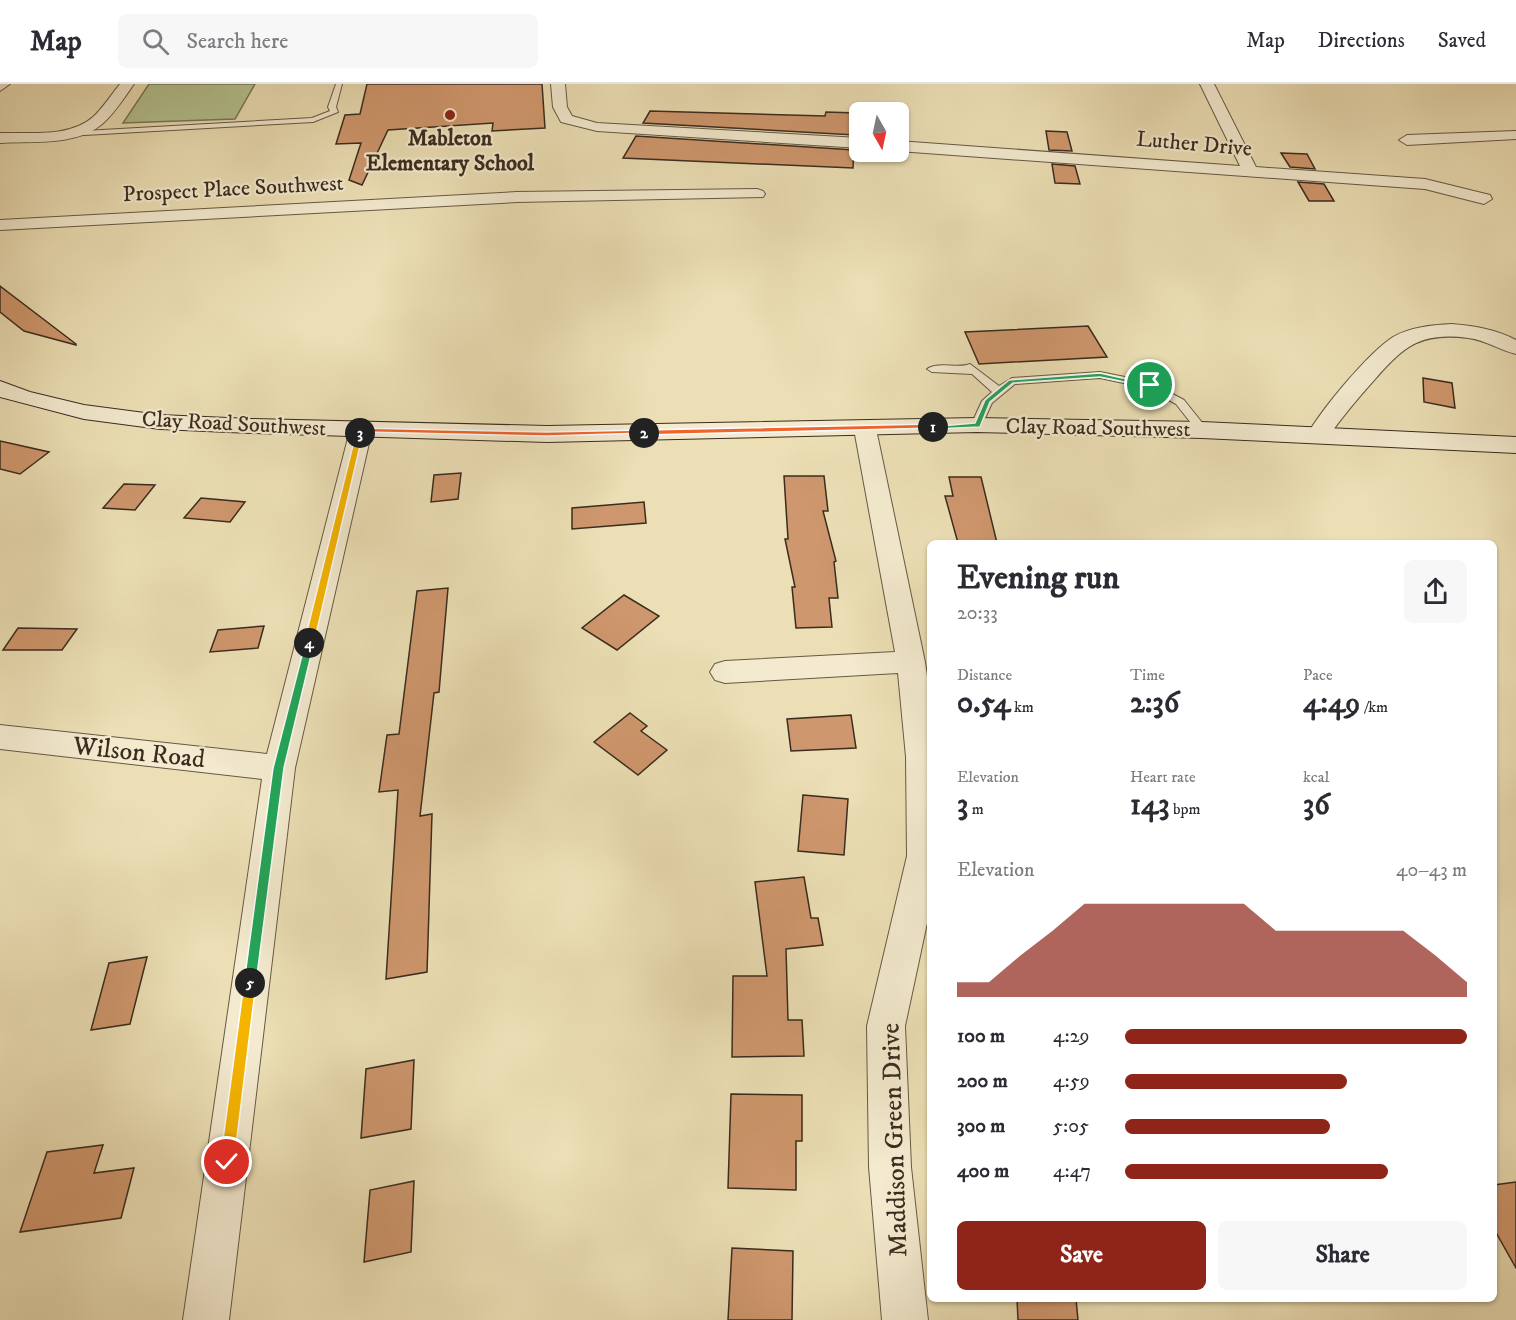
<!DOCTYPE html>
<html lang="en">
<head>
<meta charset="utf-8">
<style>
  body { margin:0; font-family:"IM FELL DW Pica",serif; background:#f7f7f7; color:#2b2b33; height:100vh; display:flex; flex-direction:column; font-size:22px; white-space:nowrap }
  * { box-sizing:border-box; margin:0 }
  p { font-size:20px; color:#7c7c81 }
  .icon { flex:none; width:33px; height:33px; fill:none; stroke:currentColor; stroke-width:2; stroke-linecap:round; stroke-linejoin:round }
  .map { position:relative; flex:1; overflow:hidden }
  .details { position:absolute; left:927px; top:456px; width:570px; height:762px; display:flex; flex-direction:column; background:#fff; border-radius:9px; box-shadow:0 2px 4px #0004 }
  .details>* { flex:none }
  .needle { width:39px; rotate:171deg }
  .controls { position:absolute; left:849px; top:18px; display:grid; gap:12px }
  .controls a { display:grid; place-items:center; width:60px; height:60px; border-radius:9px; background:#fff; box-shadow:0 2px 4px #0004; font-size:30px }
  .pin { position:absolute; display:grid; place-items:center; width:51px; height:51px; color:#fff; margin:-26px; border:3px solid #fff; border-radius:50%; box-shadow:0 2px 6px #0007 }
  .km { position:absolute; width:30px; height:30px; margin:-15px; border-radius:50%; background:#222; color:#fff; font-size:16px; line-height:30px; text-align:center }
  .round { display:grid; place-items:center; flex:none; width:63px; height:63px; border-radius:9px; background:#f7f7f7 }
  .summary { display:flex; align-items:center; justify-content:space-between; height:102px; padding:0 30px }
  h1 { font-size:33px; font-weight:700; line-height:45px }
  .stats { display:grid; grid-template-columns:repeat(3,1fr); gap:9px; height:102px; padding:6px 30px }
  .stats div { display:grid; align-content:center }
  .stats b { font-size:30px; font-weight:700 }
  .stats small { font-size:16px; font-weight:400 }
  .stats p { font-size:16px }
  .chart { height:168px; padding:12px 30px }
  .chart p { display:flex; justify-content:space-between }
  .chart svg { width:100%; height:108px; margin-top:6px; fill:#8f2418; opacity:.7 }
  .cta { display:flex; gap:12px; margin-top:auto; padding:12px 30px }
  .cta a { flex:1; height:69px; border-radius:9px; background:#8f2418; color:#fff; font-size:24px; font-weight:700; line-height:69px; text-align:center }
  .cta a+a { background:#f7f7f7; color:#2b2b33 }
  ul { padding:0 30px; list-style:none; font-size:20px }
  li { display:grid; grid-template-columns:96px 72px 1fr; align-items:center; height:45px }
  li i { height:15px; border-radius:8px; background:#8f2418 }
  header { display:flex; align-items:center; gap:36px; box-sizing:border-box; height:84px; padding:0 30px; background:#fff; border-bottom:2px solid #e1e1e2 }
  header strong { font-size:28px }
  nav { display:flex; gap:33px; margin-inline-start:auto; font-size:21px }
  .search { width:420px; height:54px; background:#f7f7f7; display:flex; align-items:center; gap:15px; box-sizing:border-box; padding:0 21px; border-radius:9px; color:#7c7c81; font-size:22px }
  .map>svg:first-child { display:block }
  .green { fill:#b4c290; stroke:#777758; stroke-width:1.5 }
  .building { fill:#cf976d; stroke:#3a2c1f; stroke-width:1.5 }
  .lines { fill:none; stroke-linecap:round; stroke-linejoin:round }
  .lane-casing { stroke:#665944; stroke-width:2 }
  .street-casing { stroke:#665944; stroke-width:2 }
  .secondary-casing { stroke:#3a2c1f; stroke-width:2 }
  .lane { fill:#f3eacf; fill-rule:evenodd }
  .street { fill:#f3eacf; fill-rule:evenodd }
  .secondary { fill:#f3eacf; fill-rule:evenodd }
  .split-1 { fill:#22a559; stroke:#fff; stroke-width:1.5 }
  .split-2 { fill:#f0652b; stroke:#fff; stroke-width:1.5 }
  .split-3 { fill:#f0652b; stroke:#fff; stroke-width:1.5 }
  .split-4 { fill:#f5b400; stroke:#fff; stroke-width:1.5 }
  .split-5 { fill:#22a559; stroke:#fff; stroke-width:1.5 }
  .split-6 { fill:#f5b400; stroke:#fff; stroke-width:1.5 }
  .poi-dot { fill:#8f2418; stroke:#f3eacf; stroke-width:2 }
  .labels { text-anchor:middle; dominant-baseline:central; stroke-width:4.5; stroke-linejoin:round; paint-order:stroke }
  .far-poi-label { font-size:22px; font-weight:bold; fill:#3a2c1f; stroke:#f3eacf }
  .far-street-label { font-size:22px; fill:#3a2c1f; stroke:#f3eacf }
  .street-label { font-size:26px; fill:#3a2c1f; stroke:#f3eacf }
</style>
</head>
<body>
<header>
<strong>Map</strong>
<div class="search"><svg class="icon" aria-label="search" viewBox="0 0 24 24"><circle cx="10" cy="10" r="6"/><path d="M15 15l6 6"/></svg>Search here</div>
<nav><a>Map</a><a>Directions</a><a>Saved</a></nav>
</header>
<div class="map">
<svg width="1516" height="1236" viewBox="0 0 1516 1236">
  <rect width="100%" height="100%" fill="#ecdfb5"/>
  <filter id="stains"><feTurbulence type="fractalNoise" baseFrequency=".00333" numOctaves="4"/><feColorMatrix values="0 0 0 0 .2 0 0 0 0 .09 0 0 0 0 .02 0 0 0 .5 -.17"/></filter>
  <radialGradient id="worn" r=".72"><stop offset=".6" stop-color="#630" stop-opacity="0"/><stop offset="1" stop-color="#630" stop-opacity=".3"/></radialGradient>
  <path class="green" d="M149,0h106l-20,35 -112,4z"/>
  <g class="building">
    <path d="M367,0h175l3,44 -53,3 1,-8 -105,7 -26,55 -13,-5 12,-37 -25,1 9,-29 15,-1z"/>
    <path d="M650,27l175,5 1,-4 31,1 -2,22 -212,-12z"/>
    <path d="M1046,47l21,1 5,19 -23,-1z"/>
    <path d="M636,52l218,14 -1,18 -230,-10z"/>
    <path d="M1281,69l26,1 8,15 -25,-2z"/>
    <path d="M1052,80l23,2 5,18 -25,-1z"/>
    <path d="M1298,98l26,2 10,17h-25z"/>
    <path d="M0,202l76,58v1l-52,-14 -24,-19z"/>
    <path d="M1088,242l19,31 -128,7 -14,-32z"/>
    <path d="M1423,294l29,5 3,25 -31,-6z"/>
    <path d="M0,357l49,11 -29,22 -20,-5z"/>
    <path d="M461,389l-3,26 -27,3 3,-27z"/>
    <path d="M784,392h40l4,35h-5l13,50 -2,1 4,36h-9l3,29 -36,1 -4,-41h3l-10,-48h3z"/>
    <path d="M949,393h32l16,66h-39l-13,-47h8z"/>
    <path d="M124,400l31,1 -20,25 -32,-2z"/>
    <path d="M201,414l44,4 -15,20 -46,-4z"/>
    <path d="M644,418l2,21 -74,6v-21z"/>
    <path d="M448,504l-9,104 -5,1 -14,123 12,-2 -5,158 -41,7 12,-189 -19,2 8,-57 12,-1 18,-143z"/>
    <path d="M624,511l35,21 -42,34 -35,-22z"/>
    <path d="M264,542l-6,22 -48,4 8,-22z"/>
    <path d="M18,544l59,1 -15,21h-59z"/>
    <path d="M630,629l17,13 -6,5 26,19 -29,25 -44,-33z"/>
    <path d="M851,631l5,33 -65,3 -4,-32z"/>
    <path d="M803,711l45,4 -4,56 -46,-4z"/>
    <path d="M804,793l7,41h7l5,27 -37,4 2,71h14l2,36 -72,1 1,-81h34l-12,-94z"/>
    <path d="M147,873l-17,67 -39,6 18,-67z"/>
    <path d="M414,976l-3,69 -50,9 5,-69z"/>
    <path d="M731,1010l71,1v46h-6v49l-68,-2z"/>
    <path d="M103,1061l-9,28 40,-5 -13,50 -101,14 27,-80z"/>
    <path d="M414,1097l-3,71 -47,10 6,-72z"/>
    <path d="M1516,1098v86l-22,-39v-44z"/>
    <path d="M732,1164l61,3 -1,69h-64z"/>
    <path d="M1017,1215h59l2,21h-60z"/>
  </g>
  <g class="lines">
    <g class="lane-casing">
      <g id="lane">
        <path d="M336,0h6l-6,23 2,5 -25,10 -246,14 -4,-2 4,-2 245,-14 18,-7 -2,-4z"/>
        <path d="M970,280l29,22 13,-8 88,-6 50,10 34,18 24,30 -6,3 -4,-1 -22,-28 -29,-16 -47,-10 -85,6 -23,19 -11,24h-8l-2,-2 11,-24 10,-9 -20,-18 -40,-2 -5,-3c11,-8 31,0 43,-5z"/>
      </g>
    </g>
    <g class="street-casing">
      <g id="street">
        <path d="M0,0h10l-10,7z"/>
        <path d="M120,0h14c-10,14 -20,30 -33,41 -26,21 -70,16 -101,18v-10c29,-1 69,5 93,-16 10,-9 18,-22 27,-33z"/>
        <path d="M551,0h14l2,23 5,9 25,7 263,15v10l-263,-17 -36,-9 -8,-15z"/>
        <path d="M1200,0h14l42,83 169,12 65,16 2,4 -8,5 -59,-15 -527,-38v-10l342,25z"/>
        <path d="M1516,47v8l-109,6 -8,-5 8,-5z"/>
        <path d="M757,105l6,2 2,3 -2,3 -246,5 -517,28v-10l517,-28z"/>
        <path d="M1452,240c22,2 44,5 64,16v14c-17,-4 -30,-14 -48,-16 -46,-6 -63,7 -92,40 -18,20 -35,40 -50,62h-16l-3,-5c15,-26 61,-82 86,-98 17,-10 39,-12 59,-13z"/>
        <path d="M865,338l8,2 3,5 49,233 5,35v212l-25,117 6,141 17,153h-46l-13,-153 -2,-141 40,-170 -1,-99 -8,-84 -173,10 -10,-3 -5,-8 5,-8 10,-3 170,-9 -41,-223 3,-5z"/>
        <path d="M361,339l8,2 3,5 -77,338 -66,552h-46l79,-541 -262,-30v-24l267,29 83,-324 3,-5z"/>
      </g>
    </g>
    <g class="secondary-casing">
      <path id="secondary" d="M0,297l30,11 54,13 76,10 91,4 296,7 430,-8 225,4 314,15v16l-314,-15 -225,-6 -430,10 -296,-9 -91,-4 -76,-10 -84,-22z"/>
    </g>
    <use href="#lane" class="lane"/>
    <use href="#street" class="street"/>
    <use href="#secondary" class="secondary"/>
  </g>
  <path class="split-1" d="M1100,289l53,12 -3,2 -50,-10 -87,6 -23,19 -10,25 -47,2 -4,-2 46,-4 10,-23 24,-20z"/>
  <path class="split-2" d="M933,340l3,4 -292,7 -4,-2 4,-3z"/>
  <path class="split-3" d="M358,344l189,4 97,-2 3,3 -100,3 -183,-4 -4,3 -4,-2z"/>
  <path class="split-4" d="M360,347l3,2 -49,210 -5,3 -5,-3 52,-210z"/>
  <path class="split-5" d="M306,556l8,3 -30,125 -28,215 -6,6 -6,-6 29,-215z"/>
  <path class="split-6" d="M250,893l6,6 -22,179 -7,7 -7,-7 24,-179z"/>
  <circle class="poi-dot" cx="450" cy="31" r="6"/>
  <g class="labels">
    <g class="far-poi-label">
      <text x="450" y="54">Mableton<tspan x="450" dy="25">Elementary School</tspan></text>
    </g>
    <g class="far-street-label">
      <text transform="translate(1194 60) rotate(5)">Luther Drive</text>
      <text transform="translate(233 105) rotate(-3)">Prospect Place Southwest</text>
      <text transform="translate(234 340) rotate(3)">Clay Road Southwest</text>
      <text transform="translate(1098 344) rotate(1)">Clay Road Southwest</text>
    </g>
    <g class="street-label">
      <text transform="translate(139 669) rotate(6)">Wilson Road</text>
      <text transform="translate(895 1056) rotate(-92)">Maddison Green Drive</text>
    </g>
  </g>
  <rect width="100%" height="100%" filter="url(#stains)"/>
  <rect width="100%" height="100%" fill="url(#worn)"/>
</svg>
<div class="controls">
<a><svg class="needle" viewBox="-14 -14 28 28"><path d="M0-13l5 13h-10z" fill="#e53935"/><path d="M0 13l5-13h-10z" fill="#7c7c81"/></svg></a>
</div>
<div class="pin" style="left:1150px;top:301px;background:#1e9e55"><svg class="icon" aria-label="arrive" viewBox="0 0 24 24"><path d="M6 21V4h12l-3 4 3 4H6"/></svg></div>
<div class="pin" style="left:227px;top:1078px;background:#d93025"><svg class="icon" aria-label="check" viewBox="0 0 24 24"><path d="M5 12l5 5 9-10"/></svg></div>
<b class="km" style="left:933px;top:343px">1</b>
<b class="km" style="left:644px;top:349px">2</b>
<b class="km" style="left:360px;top:349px">3</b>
<b class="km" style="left:309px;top:559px">4</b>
<b class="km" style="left:250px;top:899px">5</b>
<section class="details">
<div class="summary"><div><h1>Evening run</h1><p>20:33</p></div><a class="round"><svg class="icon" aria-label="share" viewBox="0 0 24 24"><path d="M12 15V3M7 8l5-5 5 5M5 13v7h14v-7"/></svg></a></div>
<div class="stats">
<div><p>Distance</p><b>0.54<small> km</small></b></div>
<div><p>Time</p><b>2:36</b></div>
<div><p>Pace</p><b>4:49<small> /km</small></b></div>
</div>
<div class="stats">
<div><p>Elevation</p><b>3<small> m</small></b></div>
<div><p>Heart rate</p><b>143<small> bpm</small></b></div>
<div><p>kcal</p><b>36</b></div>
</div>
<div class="chart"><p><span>Elevation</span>40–43 m</p>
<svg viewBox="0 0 160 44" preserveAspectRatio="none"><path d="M0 44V38L10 38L20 27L30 17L40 6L50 6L60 6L70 6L80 6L90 6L100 17L110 17L120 17L130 17L140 17L150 27L160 38V44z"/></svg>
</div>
<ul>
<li><b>100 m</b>4:29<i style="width:100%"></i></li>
<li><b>200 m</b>4:59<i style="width:65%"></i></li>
<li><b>300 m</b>5:05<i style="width:60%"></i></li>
<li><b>400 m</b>4:47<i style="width:77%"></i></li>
</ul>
<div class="cta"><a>Save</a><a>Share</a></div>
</section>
</div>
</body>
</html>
